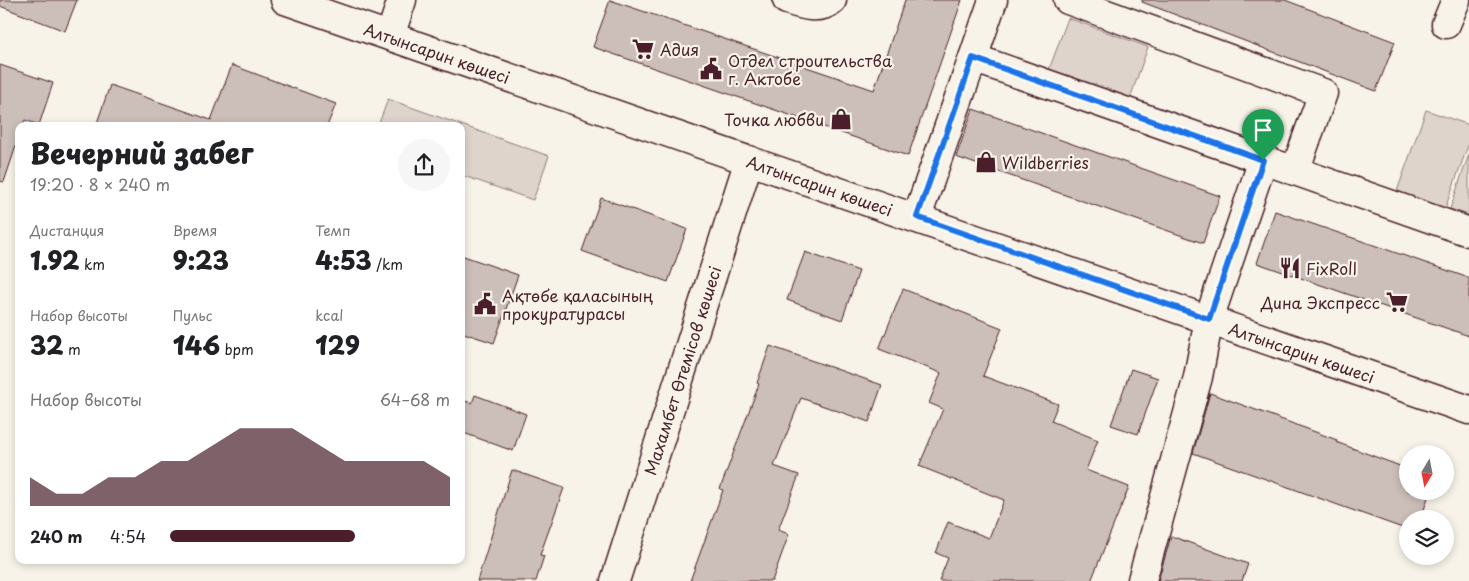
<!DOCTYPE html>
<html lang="ru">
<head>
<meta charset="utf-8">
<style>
  body { margin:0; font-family:"Playpen Sans",sans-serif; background:#f6f6f6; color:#202124; height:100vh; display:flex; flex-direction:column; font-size:19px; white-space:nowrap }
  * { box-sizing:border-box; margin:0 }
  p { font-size:16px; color:#757577 }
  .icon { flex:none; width:28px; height:28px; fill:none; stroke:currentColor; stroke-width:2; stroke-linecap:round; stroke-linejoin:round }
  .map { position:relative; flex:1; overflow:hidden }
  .details { position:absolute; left:15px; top:122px; width:450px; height:442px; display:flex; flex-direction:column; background:#fff; border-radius:10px; box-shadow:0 2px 8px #0003 }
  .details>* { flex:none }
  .needle { width:32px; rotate:190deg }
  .controls { position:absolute; left:1399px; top:445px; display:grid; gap:10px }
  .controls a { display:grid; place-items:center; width:55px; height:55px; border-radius:50%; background:#fff; box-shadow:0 2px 8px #0003; font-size:25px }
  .pin { position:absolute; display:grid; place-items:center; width:42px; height:42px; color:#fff; margin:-51px -21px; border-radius:50% 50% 50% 0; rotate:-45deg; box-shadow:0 0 5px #0007 }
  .pin .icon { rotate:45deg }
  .round { display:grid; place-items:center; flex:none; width:52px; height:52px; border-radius:26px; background:#f6f6f6 }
  .headline { display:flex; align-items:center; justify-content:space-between; height:85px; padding:0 15px }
  h1 { font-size:28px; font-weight:800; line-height:38px }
  .metrics { display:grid; grid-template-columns:repeat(3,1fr); gap:8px; height:85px; padding:5px 15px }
  .metrics div { display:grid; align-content:center }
  .metrics b { font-size:25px; font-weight:800 }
  .metrics small { font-size:14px; font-weight:400 }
  .metrics p { font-size:14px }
  .chart { height:140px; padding:10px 15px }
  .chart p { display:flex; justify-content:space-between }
  .chart svg { width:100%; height:90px; margin-top:5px; fill:#4a1f2b; opacity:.7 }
  ul { padding:0 15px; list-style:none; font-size:16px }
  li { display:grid; grid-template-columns:80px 60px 1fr; align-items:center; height:38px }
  li i { height:12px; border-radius:6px; background:#4a1f2b }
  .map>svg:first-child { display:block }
  .green { fill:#ded4cc; stroke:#947a7c }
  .building { fill:#ccbfb9; stroke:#4a1f2b }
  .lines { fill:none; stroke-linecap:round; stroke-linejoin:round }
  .minor-casing { stroke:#4a1f2b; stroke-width:31 }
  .minor { stroke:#f7f3e8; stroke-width:28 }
  .route-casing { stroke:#fff; stroke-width:10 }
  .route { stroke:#1a73e8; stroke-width:6 }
  .labels { text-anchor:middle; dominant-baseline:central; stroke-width:4.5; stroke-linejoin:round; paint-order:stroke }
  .poi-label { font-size:16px; fill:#4a1f2b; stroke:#f7f3e8; text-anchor:start }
  .street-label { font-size:16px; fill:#4a1f2b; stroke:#f7f3e8 }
</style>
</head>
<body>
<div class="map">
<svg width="1469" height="581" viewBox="0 0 1469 581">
  <rect width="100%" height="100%" fill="#f7f3e8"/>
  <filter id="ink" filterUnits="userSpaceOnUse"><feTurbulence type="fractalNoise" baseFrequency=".02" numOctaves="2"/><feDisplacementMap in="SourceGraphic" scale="10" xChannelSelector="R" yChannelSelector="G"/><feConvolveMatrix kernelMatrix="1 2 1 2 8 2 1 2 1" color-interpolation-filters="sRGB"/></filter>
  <g filter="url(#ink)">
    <g class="green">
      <path d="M1068,18l80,29 -21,60 -81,-29z"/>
      <path d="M388,99l161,57 -16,44 -72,-25v-49h-83z"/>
      <path d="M1426,110l43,15v18l-25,68 -48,-17z"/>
      <path d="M1469,154v61l-19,-6z"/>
    </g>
    <g class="building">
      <path d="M0,0h77l-12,31 -65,-25z"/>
      <path d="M610,0l264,90 31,-90h57l-54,156 -315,-109z"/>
      <path d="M1142,0h143l110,42 -19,49 -234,-89z"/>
      <path d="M0,65l53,18 -14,42 -14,-5 -3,6h-3v11l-15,45 -4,-1z"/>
      <path d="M232,65l104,39 -9,22h-231l14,-41 101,35z"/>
      <path d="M973,109l247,87 -17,47 -247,-86z"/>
      <path d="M601,198l86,31 -19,53 -86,-31z"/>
      <path d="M1275,211l194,67v58l-212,-73z"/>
      <path d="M805,252l54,19 -17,49 -55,-20z"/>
      <path d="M461,255l57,20 -24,68 -33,-11z"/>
      <path d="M903,289l99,39 -19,48 75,28 -7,17 47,19 -12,30 43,17 -38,94h-152l9,-23 -12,-5 12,-31 41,16 15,-38 -85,-34 24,-57 -14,-6 12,-30 -62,-24z"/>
      <path d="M770,346l112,39 -13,37 -68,-24 -27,68 25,9 -21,55 11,4 -17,47h-82l33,-91 -3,-1 39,-105 -2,-1z"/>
      <path d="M1131,369l27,9 -20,56 -27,-9z"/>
      <path d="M1210,393l127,47 -1,2 72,27v22h22l-9,28h-13v11l-215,-77z"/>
      <path d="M475,395l51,19 -13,37 -52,-19v-32l11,3z"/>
      <path d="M512,470l52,18 -24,67 4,1 -8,25h-59z"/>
      <path d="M1171,536l77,28 -6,17h-84z"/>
    </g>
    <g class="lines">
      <g class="minor-casing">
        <g id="minor">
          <path id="s1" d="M285,0l1184,410"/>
          <path d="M787,0c14,5 33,11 45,0"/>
          <path d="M1068,0l255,93 -28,78"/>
          <path d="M1446,24l10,-24"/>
          <path d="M390,36l12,-36"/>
          <path d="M973,58l20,-58"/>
          <path d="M917,217l56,-159 496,174"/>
          <path d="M1142,580l56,-203 11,-58 54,-159"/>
          <path id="s2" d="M615,581l134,-421"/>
        </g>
      </g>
      <use href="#minor" class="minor"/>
    </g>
  </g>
  <g class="lines" filter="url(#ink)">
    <g class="route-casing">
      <path id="route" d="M973,58l290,102 -54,159 -292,-102z"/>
    </g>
    <use href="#route" class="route"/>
  </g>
  <defs>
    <g id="supermarket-bare" transform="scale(1.725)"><path d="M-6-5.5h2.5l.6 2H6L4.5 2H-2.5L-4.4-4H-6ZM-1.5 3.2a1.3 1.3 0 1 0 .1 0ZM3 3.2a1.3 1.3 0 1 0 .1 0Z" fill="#4a1f2b" stroke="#f7f3e8" stroke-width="2.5" paint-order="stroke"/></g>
    <g id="civic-bare" transform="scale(1.725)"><path d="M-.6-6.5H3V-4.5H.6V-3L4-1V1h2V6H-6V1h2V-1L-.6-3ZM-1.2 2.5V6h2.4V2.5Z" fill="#4a1f2b" stroke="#f7f3e8" stroke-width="2.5" paint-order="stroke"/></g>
    <g id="shop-bare" transform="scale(1.725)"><path d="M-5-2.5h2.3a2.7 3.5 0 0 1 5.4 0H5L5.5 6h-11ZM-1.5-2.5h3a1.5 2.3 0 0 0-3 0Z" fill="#4a1f2b" stroke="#f7f3e8" stroke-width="2.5" paint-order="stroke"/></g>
    <g id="restaurant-bare" transform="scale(1.725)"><path d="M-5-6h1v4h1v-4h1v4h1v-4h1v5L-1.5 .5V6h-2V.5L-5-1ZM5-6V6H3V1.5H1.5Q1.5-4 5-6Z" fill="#4a1f2b" stroke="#f7f3e8" stroke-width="2.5" paint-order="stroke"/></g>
  </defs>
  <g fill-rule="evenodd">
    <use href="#supermarket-bare" x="643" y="49"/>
    <use href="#civic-bare" x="711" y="69"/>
    <use href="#shop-bare" x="841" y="119"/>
    <use href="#shop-bare" x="986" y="162"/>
    <use href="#restaurant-bare" x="1290" y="268"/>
    <use href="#supermarket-bare" x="1397" y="302"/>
    <use href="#civic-bare" x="485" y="304"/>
  </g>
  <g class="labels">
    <g class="poi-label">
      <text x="660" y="49">Адия</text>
      <text x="728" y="60">Отдел строительства<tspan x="728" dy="18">г. Актобе</tspan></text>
      <text x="824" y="119" text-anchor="end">Точка любви</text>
      <text x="1002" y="162">Wildberries</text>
      <text x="1306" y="268">FixRoll</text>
      <text x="502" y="295">Ақтөбе қаласының<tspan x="502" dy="18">прокуратурасы</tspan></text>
      <text x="1380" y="302" text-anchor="end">Дина Экспресс</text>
    </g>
    <g class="street-label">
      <text stroke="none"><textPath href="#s1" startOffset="161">Алтынсарин көшесі</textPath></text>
      <text stroke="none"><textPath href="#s1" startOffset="566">Алтынсарин көшесі</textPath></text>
      <text stroke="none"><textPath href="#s1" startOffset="1076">Алтынсарин көшесі</textPath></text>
      <text stroke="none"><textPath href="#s2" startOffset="221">Махамбет Өтемісов көшесі</textPath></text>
    </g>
  </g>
</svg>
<div class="controls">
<a><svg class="needle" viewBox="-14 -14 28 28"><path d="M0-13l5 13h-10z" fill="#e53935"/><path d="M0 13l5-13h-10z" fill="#757577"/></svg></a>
<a><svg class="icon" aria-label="layers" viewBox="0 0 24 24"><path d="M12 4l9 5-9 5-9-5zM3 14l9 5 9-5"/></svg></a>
</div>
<div class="pin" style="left:1263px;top:160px;background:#1e9e55"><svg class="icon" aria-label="arrive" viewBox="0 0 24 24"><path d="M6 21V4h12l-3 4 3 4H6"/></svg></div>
<section class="details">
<div class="headline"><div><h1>Вечерний забег</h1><p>19:20 · 8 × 240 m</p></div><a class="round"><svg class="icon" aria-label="share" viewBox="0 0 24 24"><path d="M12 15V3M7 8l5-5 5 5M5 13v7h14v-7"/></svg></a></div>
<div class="metrics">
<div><p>Дистанция</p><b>1.92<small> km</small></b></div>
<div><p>Время</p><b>9:23</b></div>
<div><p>Темп</p><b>4:53<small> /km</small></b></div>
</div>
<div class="metrics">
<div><p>Набор высоты</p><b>32<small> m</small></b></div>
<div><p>Пульс</p><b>146<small> bpm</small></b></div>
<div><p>kcal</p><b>129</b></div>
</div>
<div class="chart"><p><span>Набор высоты</span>64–68 m</p>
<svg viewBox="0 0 160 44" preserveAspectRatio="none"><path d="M0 44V30L10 38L20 38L30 30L40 30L50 22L60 22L70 14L80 6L90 6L100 6L110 14L120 22L130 22L140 22L150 22L160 30V44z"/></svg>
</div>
<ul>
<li><b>240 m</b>4:54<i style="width:66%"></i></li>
</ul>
</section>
</div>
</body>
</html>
